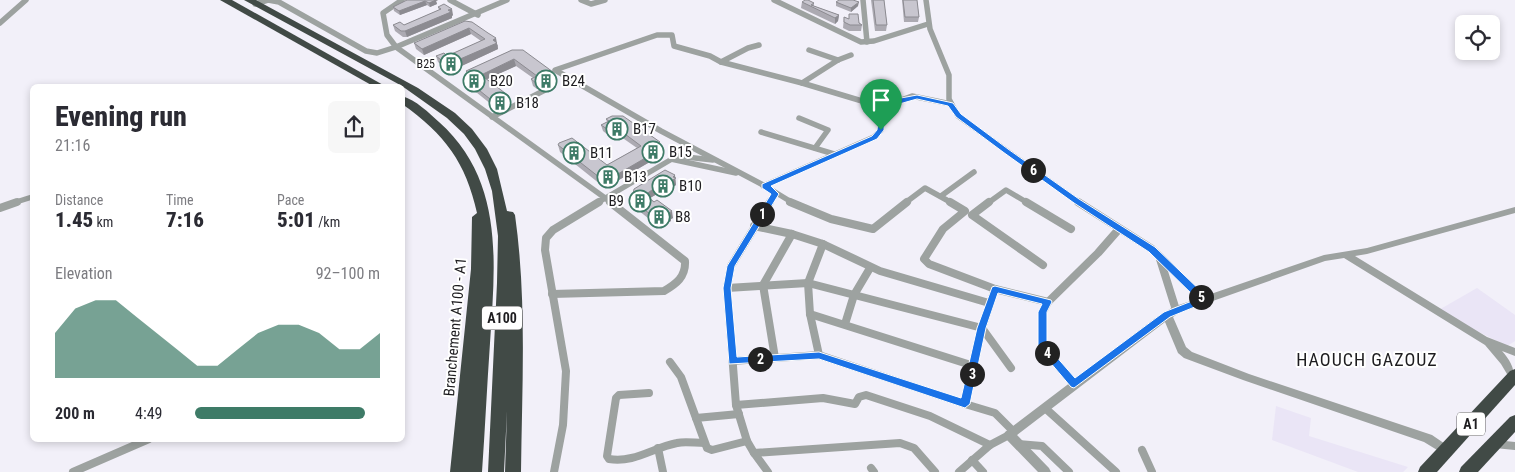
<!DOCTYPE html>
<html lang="en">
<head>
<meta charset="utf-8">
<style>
  body { margin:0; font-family:"Roboto Condensed",sans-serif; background:#f7f7f7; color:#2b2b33; height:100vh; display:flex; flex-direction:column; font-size:19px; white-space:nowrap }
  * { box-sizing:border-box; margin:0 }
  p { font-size:16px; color:#7c7c81 }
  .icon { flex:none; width:28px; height:28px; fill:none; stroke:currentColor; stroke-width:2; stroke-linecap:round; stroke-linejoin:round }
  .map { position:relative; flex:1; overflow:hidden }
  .side { position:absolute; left:30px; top:84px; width:375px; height:358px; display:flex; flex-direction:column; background:#fff; border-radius:8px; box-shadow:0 2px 8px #0003 }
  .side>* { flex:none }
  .tools { position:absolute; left:1455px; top:15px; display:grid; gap:10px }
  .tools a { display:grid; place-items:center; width:45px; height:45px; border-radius:8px; background:#fff; box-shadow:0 2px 8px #0003; font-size:25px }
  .pin { position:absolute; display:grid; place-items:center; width:42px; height:42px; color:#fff; margin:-51px -21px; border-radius:50% 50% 50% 0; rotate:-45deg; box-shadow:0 0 5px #0007 }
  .pin .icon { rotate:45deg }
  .km { position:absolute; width:25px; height:25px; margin:-12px; border-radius:50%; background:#222; color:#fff; font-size:14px; line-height:25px; text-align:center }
  .round { display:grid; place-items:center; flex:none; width:52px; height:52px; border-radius:8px; background:#f7f7f7 }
  .overview { display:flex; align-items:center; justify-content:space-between; height:85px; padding:0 25px }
  h1 { font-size:28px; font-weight:800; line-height:38px }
  .stats { display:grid; grid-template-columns:repeat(3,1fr); gap:8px; height:85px; padding:5px 25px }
  .stats div { display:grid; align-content:center }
  .stats b { font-size:21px; font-weight:800 }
  .stats small { font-size:14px; font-weight:400 }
  .stats p { font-size:14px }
  .chart { height:140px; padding:10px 25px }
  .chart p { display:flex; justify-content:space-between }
  .chart svg { width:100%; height:90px; margin-top:5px; fill:#3e7b67; opacity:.7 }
  ul { padding:0 25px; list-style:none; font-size:16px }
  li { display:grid; grid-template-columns:80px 60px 1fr; align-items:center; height:38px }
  li i { height:12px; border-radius:6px; background:#3e7b67 }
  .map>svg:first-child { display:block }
  .built { fill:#eae5f6 }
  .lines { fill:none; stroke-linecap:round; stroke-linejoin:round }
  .minor-far1 { stroke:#9da2a0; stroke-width:5.5 }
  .minor { stroke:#9da2a0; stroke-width:8 }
  .tertiary { fill:#9da2a0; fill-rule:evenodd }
  .motorway { fill:#414a46; fill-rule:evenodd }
  .wall { fill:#acaab2 }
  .shaded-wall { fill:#8c8b91 }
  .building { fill:#c8c6cf; stroke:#8c8b91 }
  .route { fill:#1a73e8; stroke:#fff; fill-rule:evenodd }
  .labels { text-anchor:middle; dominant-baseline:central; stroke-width:4; stroke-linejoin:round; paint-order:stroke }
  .far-poi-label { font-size:12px; fill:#1e1d20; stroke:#fff; text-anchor:end }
  .shield { fill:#fff; stroke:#626163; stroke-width:1 }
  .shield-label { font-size:14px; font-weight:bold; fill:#1e1d20 }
  .poi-label { font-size:15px; fill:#1e1d20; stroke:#fff; text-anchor:start }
  .street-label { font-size:15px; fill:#1e1d20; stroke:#fff }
  .quarter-label { font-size:18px; letter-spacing:1px; fill:#1e1d20; stroke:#fff }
</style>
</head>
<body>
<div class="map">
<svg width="1515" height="472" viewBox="0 0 1515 472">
  <rect width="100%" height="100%" fill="#f2f0f9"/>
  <g class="built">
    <path d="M1477,288l38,27v26l-8,5 -70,-35z"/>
    <path d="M1276,406l35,12 -2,18 99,31 -5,5h-45l-86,-32z"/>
  </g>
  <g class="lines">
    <g class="minor-far1">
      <path d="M402,0l-19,13 4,22 9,12 216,156"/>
      <path d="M450,0l28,15"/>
      <path d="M581,0l10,4 14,-4"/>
      <path d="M774,0l87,42 13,-1 54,-17"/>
      <path d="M863,0l4,42"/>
      <path d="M926,0l4,29 19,46v24l9,17 122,87"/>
      <path d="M255,4l13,-4 11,2 87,49 11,2 19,-6 111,-47"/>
      <path d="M0,23l26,-23"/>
      <path d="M809,50l29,10"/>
      <path d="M721,62l27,-14 11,-3"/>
      <path d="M802,83l36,-23 13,-5"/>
      <path d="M492,117l61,-31"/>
      <path d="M799,118l29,12 -13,18"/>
      <path d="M761,132l73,22"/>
      <path d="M671,159l65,14"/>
      <path d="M763,186l111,-49 7,-7 1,-23"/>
      <path d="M941,196l33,-24"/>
      <path d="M13,203l19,-6"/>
      <path d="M597,203l80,-47 36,4"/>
      <path d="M769,203l6,-9"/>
      <path d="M793,203l-28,-17 -104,-55 -106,-61 102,-35h15l2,11 36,10 11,6 81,21 80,24 30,-11 39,8"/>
      <path d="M905,203l20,-15 27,15"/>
      <path d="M988,203l18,-13 22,13"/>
    </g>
    <g class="minor">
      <path d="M770,202l-39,64 -4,22 9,117 87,-7 32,6 4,-7 7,-2 64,21 60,29"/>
      <path d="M790,202l41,17 42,10 34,-27"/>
      <path d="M989,202l-17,13 71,50"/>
      <path d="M1026,202l45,27"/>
      <path d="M1078,202l74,47 52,51"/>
      <path d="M0,208l17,-6"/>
      <path d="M754,226l38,8 31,10 57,27 109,32"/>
      <path d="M1160,259l16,51"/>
      <path d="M727,288l81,-5 174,45 29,40"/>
      <path d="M995,289l53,13"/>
      <path d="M552,294l112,-3c12,-7 22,-14 21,-30l-75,-59"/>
      <path d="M810,314l164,52"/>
      <path d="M845,324l9,-29 16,-27"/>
      <path d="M819,355l-9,-41 -2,-31 15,-39"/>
      <path d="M775,358l-12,-73 29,-51"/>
      <path d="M732,361l87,-6 146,49 17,-76 13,-39 -66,-25 -5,-5 19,-30 22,-18 -15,-9"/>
      <path d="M670,362l11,15 26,71 5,2 35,-9"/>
      <path d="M1074,384l-32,-37 1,-35 5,-10 50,-49 21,-24"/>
      <path d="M649,393l-30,2 -3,3 -9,58 2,3c26,4 43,-11 68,-16 8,-2 18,0 27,0"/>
      <path d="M965,404l30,9 19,19"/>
      <path d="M736,405l11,36 7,12"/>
      <path d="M1045,408l71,64"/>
      <path d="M696,418l43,-4"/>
      <path d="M1018,444l24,2 27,26"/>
      <path d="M1495,444l20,2"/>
      <path d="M658,448l5,24"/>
      <path d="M1142,450l10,22"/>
      <path d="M972,460l11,12"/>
      <path d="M871,468l3,4"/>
      <path d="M73,472l76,-33"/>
      <path d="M554,472l9,-47 3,-54 -21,-121 1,-12 7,-8 46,-28"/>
      <path d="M768,472l-14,-19 146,-10 14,5 21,24"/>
      <path d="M959,472l31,-27 19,-10"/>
    </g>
    <path class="tertiary" d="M1515,207v6l-148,41 -12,2 132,81 28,11v8l-13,-5c8,9 13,18 12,29l-4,-1 -9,-15 -16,-19 -141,-87 -19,3 -146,52 -6,4 13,30 6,5 57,22 183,61 19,13 1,3 -1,3 -4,2 -23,-14 -181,-62 -59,-22 -6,-5 -13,-31 -148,113 32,33 2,4h-13l-33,-34 -1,-3 1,-3 149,-113 19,-12 151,-52 43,-7z"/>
    <g class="motorway">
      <path d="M220,0h12l153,86h-12z"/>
      <path d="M244,0h12l162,88 37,25 17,16 15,20 10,20 10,42 6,1 2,3c12,85 7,171 6,257h-16l2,-61 -3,61h-16l9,-189 1,-47 -6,-45 -7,-22 -10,-20 -11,-15 -17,-16 -45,-32z"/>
      <path d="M402,96c14,4 27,17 37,26 66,59 56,142 51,221 -3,43 -5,86 -8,129h-16v-6v6h-16l21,-203 1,-52 5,-4c-11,-50 -32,-79 -75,-109z"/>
      <path d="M1515,369v16l-78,87h-19l2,-5 90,-96z"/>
      <path d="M1515,415v17l-37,40h-19l2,-5 49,-50z"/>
    </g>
  </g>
  <g class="wall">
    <path d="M407,0h31l-2,1 1,3 -7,3 -3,-2 -27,10 -6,-4 -1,-4z"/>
    <path d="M871,0h13l3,25 -1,6h-11z"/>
    <path d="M902,0h15l2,17 -1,5h-14z"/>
    <path d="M802,2l12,1v3l25,9 -1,6 -3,3 -34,-16z"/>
    <path d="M836,2l22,4 -7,6 -15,-6z"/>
    <path d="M438,7l15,8 -1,1v2l-45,19h-4l-8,-6 -2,-6h11l35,-15z"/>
    <path d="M849,14l13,11 -1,6h-12l-6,-3 1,-11 5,2z"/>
    <path d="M465,21l33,24v4l-45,21 -6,-1 -9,-7 -2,-6h11l34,-15 -10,-7 -47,21 -8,-6 -2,-6z"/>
    <path d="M512,50l41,22 1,6 -17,11 -4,-3 -2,-7 2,-1 -17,-12 -29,13 24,23 -14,7 -31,-25 -2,-6 4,-2 -2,-5z"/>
    <path d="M606,119l55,30 -2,1 1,6 -48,28h-12l-40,-32 -2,-7 49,20 30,-17 -23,-16 -6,3 -5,-4 -2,-6 6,-3z"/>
    <path d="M675,178l1,7 -17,11 -2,-2 -7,4 23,20 -2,1v2l-12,6 -26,-21 -1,-6z"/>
  </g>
  <g class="shaded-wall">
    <path d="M433,0h5l-2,1 1,3 -7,3 -1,-4z"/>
    <path d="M425,1l2,4 -27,10 -1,-4z"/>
    <path d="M859,2l-1,4 -7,6v-4z"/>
    <path d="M452,9l1,6 -1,1v2l-45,19 -2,-6z"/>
    <path d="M839,15l-1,6 -3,3v-6z"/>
    <path d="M469,28l2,6 -47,21 -2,-6z"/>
    <path d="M496,38l2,11 -45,21 -2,-7z"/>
    <path d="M514,59l2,7 -33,15 -2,-6z"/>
    <path d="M553,72l1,6 -17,11 -1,-6z"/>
    <path d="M509,96l2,6 -14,7 -2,-6z"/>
    <path d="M613,125l1,7 -6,3 -1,-6z"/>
    <path d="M660,142l1,7 -7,3 -1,-6z"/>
    <path d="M659,150l1,6 -48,28 -1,-6z"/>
    <path d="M675,175l1,10 -17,11 -1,-7z"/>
    <path d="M656,187l1,7 -12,7v-6z"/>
    <path d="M672,211l1,7 -2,1v2l-12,6v-6z"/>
  </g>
  <g class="building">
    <path d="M407,0h29l-7,3 -4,-2 -26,10 -6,-4z"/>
    <path d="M805,0h3l6,3 -3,2 28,10 -4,3 -33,-16z"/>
    <path d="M839,0h14l6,2 -8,6 -15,-6z"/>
    <path d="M873,0h11l3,25h-11z"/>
    <path d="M903,0h14l2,17h-14z"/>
    <path d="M444,4l8,5 -4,1 3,2 -46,19h-4l-8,-6 7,-3 4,3 37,-16 -3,-2z"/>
    <path d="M849,14h9l1,9 3,2h-12l-6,-3v-5l5,2z"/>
    <path d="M465,21l7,1 16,11 8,5 -3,2 4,3 -46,20h-6l-9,-7 8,-3 3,3 38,-17 -16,-11 -47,21 -8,-6z"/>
    <path d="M512,50h11l30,22 -17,11 -5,-4 6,-3 -23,-17 -33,16 28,21 -14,7 -31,-25 6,-3 -4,-4z"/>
    <path d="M612,116h11l37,26 -7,4 6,4 -48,28 -12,-1 -41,-32 1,-2 13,-5 35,27 34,-19 -28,-21 -6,4 -6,-4 8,-4 -3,-2z"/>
    <path d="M665,170l10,5 -2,2 3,1 -18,11 -2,-2 -11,8 9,7 3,-2 15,11 -3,2 2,1 -12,7 -27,-21 2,-11z"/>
  </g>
  <path class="route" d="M917,95l36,8 8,11 47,35 71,50 76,48 52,50v5l-37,15 -96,71 -3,-1 -33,-39v-36l4,-8 -44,-11 -12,35 -16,76 -5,4 -146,-49 -90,5 -6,-76 4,-22 44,-72 -9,-6v-4l110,-48 5,-6 3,-24 21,-8zM917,99l31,7 8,11 47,35 71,51 75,49 48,47 -33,13 -89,66 -28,-32v-34l5,-10 -1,-2 -56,-14 -3,1 -15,41 -16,70 -142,-46 -82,5 -6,-69 4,-22 44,-72 -8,-8 106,-47 7,-9 1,-22z"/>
  <defs>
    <g id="building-ring" transform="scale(1.125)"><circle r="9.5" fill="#fff" stroke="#3e7b67" stroke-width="1.5"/><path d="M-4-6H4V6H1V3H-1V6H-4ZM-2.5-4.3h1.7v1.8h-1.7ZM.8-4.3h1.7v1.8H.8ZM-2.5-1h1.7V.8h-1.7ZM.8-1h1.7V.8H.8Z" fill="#3e7b67"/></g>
  </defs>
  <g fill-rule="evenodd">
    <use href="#building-ring" x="451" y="64"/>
    <use href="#building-ring" x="474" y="81"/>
    <use href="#building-ring" x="546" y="81"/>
    <use href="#building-ring" x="500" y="103"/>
    <use href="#building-ring" x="617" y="129"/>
    <use href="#building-ring" x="653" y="152"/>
    <use href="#building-ring" x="574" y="153"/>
    <use href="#building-ring" x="608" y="177"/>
    <use href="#building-ring" x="663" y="186"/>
    <use href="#building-ring" x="640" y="201"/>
    <use href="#building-ring" x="659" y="217"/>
  </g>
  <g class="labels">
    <g class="far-poi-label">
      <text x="435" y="64">B25</text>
    </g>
    <g class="shield">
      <rect x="482" y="306.5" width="40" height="23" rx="4"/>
      <rect x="1457" y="412.5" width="28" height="23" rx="4"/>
    </g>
    <g class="shield-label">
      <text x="502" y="318">A100</text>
      <text x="1471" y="424">A1</text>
    </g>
    <g class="poi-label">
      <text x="490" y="81">B20</text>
      <text x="562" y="81">B24</text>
      <text x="516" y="103">B18</text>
      <text x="633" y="129">B17</text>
      <text x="669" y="152">B15</text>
      <text x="590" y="153">B11</text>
      <text x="624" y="177">B13</text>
      <text x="679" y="186">B10</text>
      <text x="624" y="201" text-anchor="end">B9</text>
      <text x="675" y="217">B8</text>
    </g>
    <g class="street-label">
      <text transform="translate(455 327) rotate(-85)">Branchement A100 - A1</text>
    </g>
    <g class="quarter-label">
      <text x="1367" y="359">HAOUCH GAZOUZ</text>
    </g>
  </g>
</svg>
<div class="tools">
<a><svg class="icon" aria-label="locate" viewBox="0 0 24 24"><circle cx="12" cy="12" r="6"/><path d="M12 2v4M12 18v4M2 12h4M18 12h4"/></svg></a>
</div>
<div class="pin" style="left:881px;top:130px;background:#1e9e55"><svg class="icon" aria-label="arrive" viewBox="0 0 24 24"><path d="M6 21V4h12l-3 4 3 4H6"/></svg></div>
<b class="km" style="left:762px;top:214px">1</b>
<b class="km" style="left:760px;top:359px">2</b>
<b class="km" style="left:972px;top:374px">3</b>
<b class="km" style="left:1047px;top:353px">4</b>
<b class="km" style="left:1201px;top:297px">5</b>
<b class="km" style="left:1033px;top:170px">6</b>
<section class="side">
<div class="overview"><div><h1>Evening run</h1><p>21:16</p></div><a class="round"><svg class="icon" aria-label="share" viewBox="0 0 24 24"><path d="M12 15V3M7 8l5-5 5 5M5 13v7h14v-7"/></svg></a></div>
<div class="stats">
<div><p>Distance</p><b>1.45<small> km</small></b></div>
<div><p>Time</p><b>7:16</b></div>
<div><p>Pace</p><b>5:01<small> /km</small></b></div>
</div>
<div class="chart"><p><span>Elevation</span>92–100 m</p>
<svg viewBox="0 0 160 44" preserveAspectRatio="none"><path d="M0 44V22L10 10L20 6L30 6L40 14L50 22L60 30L70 38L80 38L90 30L100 22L110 18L120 18L130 22L140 30L150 30L160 22V44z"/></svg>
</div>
<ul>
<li><b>200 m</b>4:49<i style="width:92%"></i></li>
</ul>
</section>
</div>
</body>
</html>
